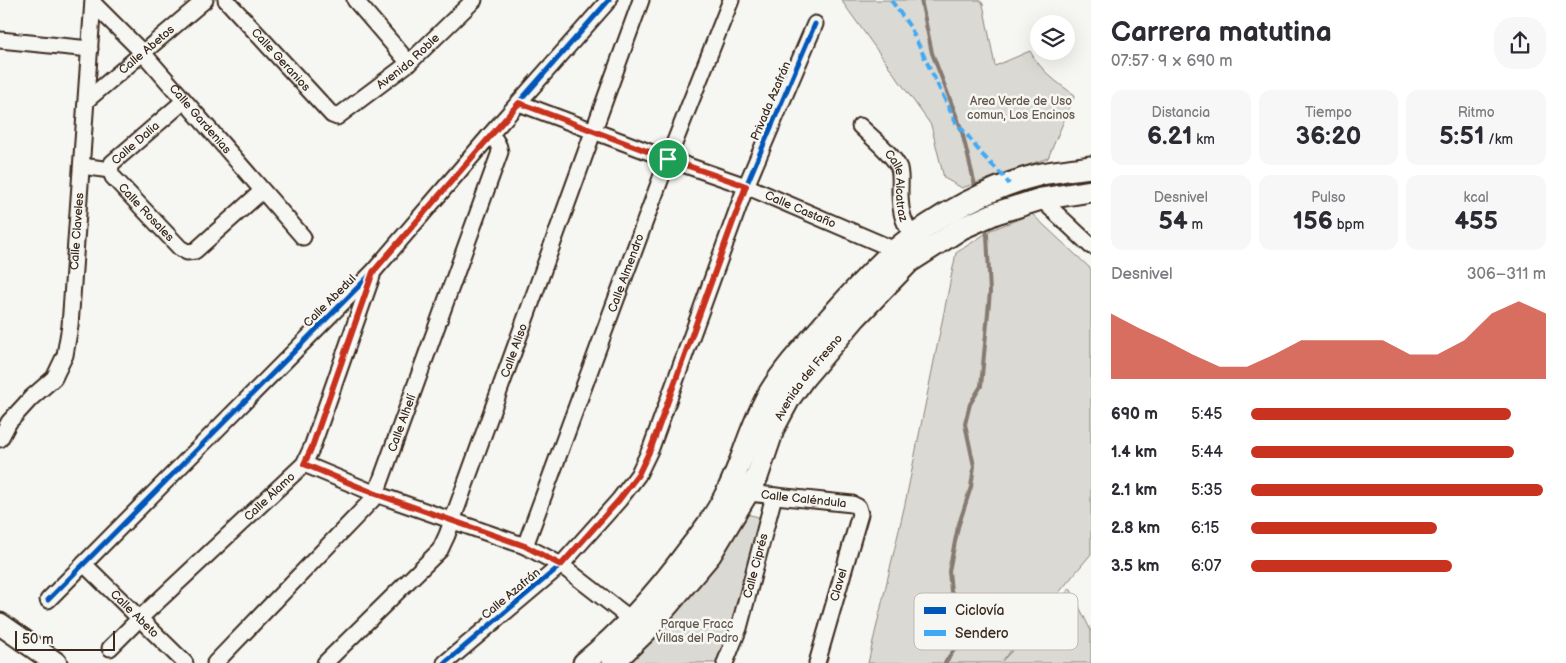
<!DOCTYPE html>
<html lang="es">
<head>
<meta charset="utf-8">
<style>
  body { margin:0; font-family:"Balsamiq Sans",sans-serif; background:#f7f7f7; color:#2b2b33; height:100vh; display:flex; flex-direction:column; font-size:19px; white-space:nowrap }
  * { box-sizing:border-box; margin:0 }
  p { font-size:16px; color:#7c7c81 }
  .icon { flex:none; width:28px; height:28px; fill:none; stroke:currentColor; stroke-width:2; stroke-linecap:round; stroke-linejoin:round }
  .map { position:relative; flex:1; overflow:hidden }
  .sheet { display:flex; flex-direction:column; background:#fff; width:475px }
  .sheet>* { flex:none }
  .buttons { position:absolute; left:1030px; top:15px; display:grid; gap:10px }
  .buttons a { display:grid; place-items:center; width:45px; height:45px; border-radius:50%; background:#fff; box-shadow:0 5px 20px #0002; font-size:25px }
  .scale { position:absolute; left:15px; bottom:12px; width:100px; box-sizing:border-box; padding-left:5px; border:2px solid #3b2a1e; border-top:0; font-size:14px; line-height:18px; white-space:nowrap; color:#3b2a1e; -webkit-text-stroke:4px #f6f6f2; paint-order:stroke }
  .pin { position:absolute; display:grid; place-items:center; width:42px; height:42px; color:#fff; margin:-21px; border:2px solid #fff; border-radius:50%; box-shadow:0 1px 5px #0007 }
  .round { display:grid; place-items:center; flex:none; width:52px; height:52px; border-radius:20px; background:#f7f7f7 }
  .headline { display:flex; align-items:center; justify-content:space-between; height:85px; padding:0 20px }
  h1 { font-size:28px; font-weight:700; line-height:38px }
  .stats { display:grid; grid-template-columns:repeat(3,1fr); gap:8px; height:85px; padding:5px 20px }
  .stats div { display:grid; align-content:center; border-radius:12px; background:#f7f7f7; text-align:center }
  .stats b { font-size:25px; font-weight:700 }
  .stats small { font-size:14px; font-weight:400 }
  .stats p { font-size:14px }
  .chart { height:140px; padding:10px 20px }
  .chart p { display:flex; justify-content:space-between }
  .chart svg { width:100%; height:90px; margin-top:5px; fill:#c8321e; opacity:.7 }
  ul { padding:0 20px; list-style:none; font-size:16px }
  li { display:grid; grid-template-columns:80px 60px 1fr; align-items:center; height:38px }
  li i { height:12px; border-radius:6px; background:#c8321e }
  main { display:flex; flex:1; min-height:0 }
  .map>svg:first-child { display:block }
  .green { fill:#dad9d3; stroke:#8a8278 }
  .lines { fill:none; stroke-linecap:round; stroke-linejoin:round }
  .stream { stroke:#857a71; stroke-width:4 }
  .street-casing { stroke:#3b2a1e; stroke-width:19 }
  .secondary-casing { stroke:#3b2a1e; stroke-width:25 }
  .street { stroke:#f6f6f2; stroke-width:15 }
  .secondary { stroke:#f6f6f2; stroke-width:21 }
  .quiet { stroke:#3fa9f5; stroke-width:4; stroke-dasharray:8 4; stroke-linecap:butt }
  .cycleway-casing { stroke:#f6f6f2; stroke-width:8 }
  .cycleway { stroke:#0057b8; stroke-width:5 }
  .route-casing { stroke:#fff; stroke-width:10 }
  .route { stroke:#c8321e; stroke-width:6 }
  .labels { text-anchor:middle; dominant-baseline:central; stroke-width:5; stroke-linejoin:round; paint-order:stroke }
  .street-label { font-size:12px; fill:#3b2a1e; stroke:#f6f6f2 }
  .park-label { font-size:12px; fill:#63564b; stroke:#f6f6f2 }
  .key { fill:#f6f6f2; stroke:#beb9b2; stroke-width:1 }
  .key-label { font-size:14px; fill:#3b2a1e }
</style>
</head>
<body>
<main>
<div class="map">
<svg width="1091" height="663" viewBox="0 0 1091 663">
  <rect width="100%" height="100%" fill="#f6f6f2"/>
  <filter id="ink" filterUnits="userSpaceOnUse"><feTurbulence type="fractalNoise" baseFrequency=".02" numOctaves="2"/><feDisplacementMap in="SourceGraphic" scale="10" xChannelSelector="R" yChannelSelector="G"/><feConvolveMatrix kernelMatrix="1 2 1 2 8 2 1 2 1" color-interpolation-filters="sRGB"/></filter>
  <g filter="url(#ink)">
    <g class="green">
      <path d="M841,0h139l3,4 12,62 35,-15c11,20 27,32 45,44l-27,63 -86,30 -18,-10 -13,-53z"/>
      <path d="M1032,214l59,55v285l-89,107 49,-50 19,-23 21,43v32h-223l37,-159 51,-251 35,-23z"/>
      <path d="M746,514l13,3c-9,47 -20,103 -43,146h-91l101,-112z"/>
    </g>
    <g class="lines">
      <g class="stream">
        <path d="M921,0l11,53 29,75 15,61"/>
        <path d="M945,663l11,-16 7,-19 -1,-21 -11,-16 -2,-20 9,-44 13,-40 3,-21 -9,-42 5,-20 11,-18 9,-94 -3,-57 -2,-10"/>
      </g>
      <g class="street-casing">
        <g id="street">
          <path id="s1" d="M226,0l106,115 5,2 72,-54 65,-63"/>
          <path d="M355,0l54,63"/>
          <path id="s2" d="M93,3l50,50 160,184"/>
          <path d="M0,40l90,9"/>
          <path id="s3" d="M87,100l118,-100"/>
          <path id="s4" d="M519,103l149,56 78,27 149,64 5,5"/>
          <path id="s5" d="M860,126c10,10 34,29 39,42 2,8 1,16 1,23 0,24 4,35 19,53"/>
          <path d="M82,166l28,4"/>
          <path id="s6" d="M110,170l3,7 67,71 7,4 8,-1 67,-60"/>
          <path id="s7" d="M110,170l2,-7 72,-62"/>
          <path d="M1041,199l50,47"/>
          <path id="s8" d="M0,439l9,-17 22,-24 23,-20 11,-23 5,-29 23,-326"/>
          <path d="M304,464l72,30 149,52 36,19 76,59"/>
          <path id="s9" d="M748,493l104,11 6,3 2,7 -43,149"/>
          <path id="s10" d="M525,546l143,-387 63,-159"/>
          <path id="s11" d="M84,564l101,99"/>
          <path d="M48,600l325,-328 117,-137 119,-135"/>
          <path id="s12" d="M110,648l29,-29 165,-155 8,-17 60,-171"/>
          <path id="s13" d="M215,663l157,-163 4,-6 124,-342c-1,-8 -4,-12 -10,-17"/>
          <path id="s14" d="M325,663l115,-113 7,-15 194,-535"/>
          <path d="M445,663l116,-98 58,-65 19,-25 13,-27 95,-262 69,-162"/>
          <path id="s15" d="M725,663l14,-35 35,-132"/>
        </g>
      </g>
      <g class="secondary-casing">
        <g id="secondary">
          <path d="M0,624l56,39"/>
          <path d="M584,663c39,-32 73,-70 103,-111 14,-18 28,-36 38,-56 18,-33 25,-71 45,-104 16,-26 37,-48 57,-71 21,-24 44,-50 68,-71 40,-34 96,-64 147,-76 16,-3 33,-5 49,-7"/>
          <path id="s16" d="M613,663l33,-32 64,-76 47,-78 17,-50 15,-28 15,-21 52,-61 53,-55 53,-34 34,-15 45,-14 50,-8"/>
        </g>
      </g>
      <use href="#street" class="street"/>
      <use href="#secondary" class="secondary"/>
      <path class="quiet" d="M891,0l19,27 47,98c10,7 15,18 23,27 10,12 21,19 29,32"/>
      <g class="cycleway-casing">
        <g id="cycleway">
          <path d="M48,600l325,-328 117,-137 119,-135"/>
          <path d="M445,663l116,-98 58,-65 19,-25 13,-27 95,-262 69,-162"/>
        </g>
      </g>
      <use href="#cycleway" class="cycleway"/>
    </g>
  </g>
  <g class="lines" filter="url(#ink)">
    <g class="route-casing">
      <path id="route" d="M519,103l149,56 78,27 -95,262 -13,27 -19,25 -58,65 -36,-19 -149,-52 -72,-30 8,-17 61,-175z"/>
    </g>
    <use href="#route" class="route"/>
  </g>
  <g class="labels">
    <g class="street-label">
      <text stroke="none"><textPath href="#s3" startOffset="78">Calle Abetos</textPath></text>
      <text stroke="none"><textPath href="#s1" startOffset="81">Calle Geranios</textPath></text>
      <text stroke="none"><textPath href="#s1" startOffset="252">Avenida Roble</textPath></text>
      <text transform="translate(771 101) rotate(-67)">Privada Azafrán</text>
      <text stroke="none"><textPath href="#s2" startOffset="158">Calle Gardenias</textPath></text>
      <text stroke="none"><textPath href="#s7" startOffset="38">Calle Dalia</textPath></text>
      <text stroke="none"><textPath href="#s5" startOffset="74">Calle Alcatraz</textPath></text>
      <text stroke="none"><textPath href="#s4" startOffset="301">Calle Castaño</textPath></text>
      <text stroke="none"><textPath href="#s6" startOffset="56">Calle Rosales</textPath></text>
      <text stroke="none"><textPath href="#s8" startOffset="232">Calle Claveles</textPath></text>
      <text stroke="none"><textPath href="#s10" startOffset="291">Calle Almendro</textPath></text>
      <text transform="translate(330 301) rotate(-45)">Calle Abedul</text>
      <text stroke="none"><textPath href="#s14" startOffset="374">Calle Aliso</textPath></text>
      <text stroke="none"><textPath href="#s16" startOffset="350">Avenida del Fresno</textPath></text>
      <text stroke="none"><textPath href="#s13" startOffset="309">Calle Alhelí</textPath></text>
      <text stroke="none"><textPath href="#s12" startOffset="220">Calle Álamo</textPath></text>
      <text stroke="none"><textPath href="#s9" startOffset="56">Calle Caléndula</textPath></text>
      <text stroke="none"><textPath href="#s15" startOffset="102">Calle Ciprés</textPath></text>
      <text transform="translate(839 585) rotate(-74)">Clavel</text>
      <text transform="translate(511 594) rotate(-40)">Calle Azafrán</text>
      <text stroke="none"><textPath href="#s11" startOffset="71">Calle Abeto</textPath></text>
    </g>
    <g class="park-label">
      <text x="1021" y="101">Area Verde de Uso<tspan x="1021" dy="14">comun, Los Encinos</tspan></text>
      <text x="697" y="624">Parque Fracc<tspan x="697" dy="14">Villas del Padro</tspan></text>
    </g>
  </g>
  <rect x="914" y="593" width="164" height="57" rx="8" class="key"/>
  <rect x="924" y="607" width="22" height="7" fill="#0057b8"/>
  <rect x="924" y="630" width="22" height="6" fill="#3fa9f5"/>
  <g class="key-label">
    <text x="955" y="615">Ciclovía</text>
    <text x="955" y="638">Sendero</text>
  </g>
</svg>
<div class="buttons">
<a><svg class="icon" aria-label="layers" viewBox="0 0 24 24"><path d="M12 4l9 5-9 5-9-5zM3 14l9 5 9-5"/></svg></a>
</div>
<div class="scale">50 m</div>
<div class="pin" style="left:668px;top:159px;background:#1e9e55"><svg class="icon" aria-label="arrive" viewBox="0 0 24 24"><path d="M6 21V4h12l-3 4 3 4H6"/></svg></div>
</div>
<section class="sheet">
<div class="headline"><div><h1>Carrera matutina</h1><p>07:57 · 9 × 690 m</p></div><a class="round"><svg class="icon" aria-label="share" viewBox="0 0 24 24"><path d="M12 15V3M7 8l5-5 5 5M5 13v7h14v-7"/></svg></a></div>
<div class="stats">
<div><p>Distancia</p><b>6.21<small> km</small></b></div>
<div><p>Tiempo</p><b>36:20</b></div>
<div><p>Ritmo</p><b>5:51<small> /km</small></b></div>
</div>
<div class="stats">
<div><p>Desnivel</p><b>54<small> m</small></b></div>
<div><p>Pulso</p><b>156<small> bpm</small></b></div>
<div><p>kcal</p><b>455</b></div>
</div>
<div class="chart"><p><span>Desnivel</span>306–311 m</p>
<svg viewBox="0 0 160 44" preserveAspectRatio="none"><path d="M0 44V12L10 19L20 25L30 32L40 38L50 38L60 32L70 25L80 25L90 25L100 25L110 32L120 32L130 25L140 12L150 6L160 12V44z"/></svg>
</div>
<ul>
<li><b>690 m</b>5:45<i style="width:88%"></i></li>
<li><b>1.4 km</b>5:44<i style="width:89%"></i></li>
<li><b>2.1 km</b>5:35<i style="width:99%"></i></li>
<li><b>2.8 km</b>6:15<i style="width:63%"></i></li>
<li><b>3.5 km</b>6:07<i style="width:68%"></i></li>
</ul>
</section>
</main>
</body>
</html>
